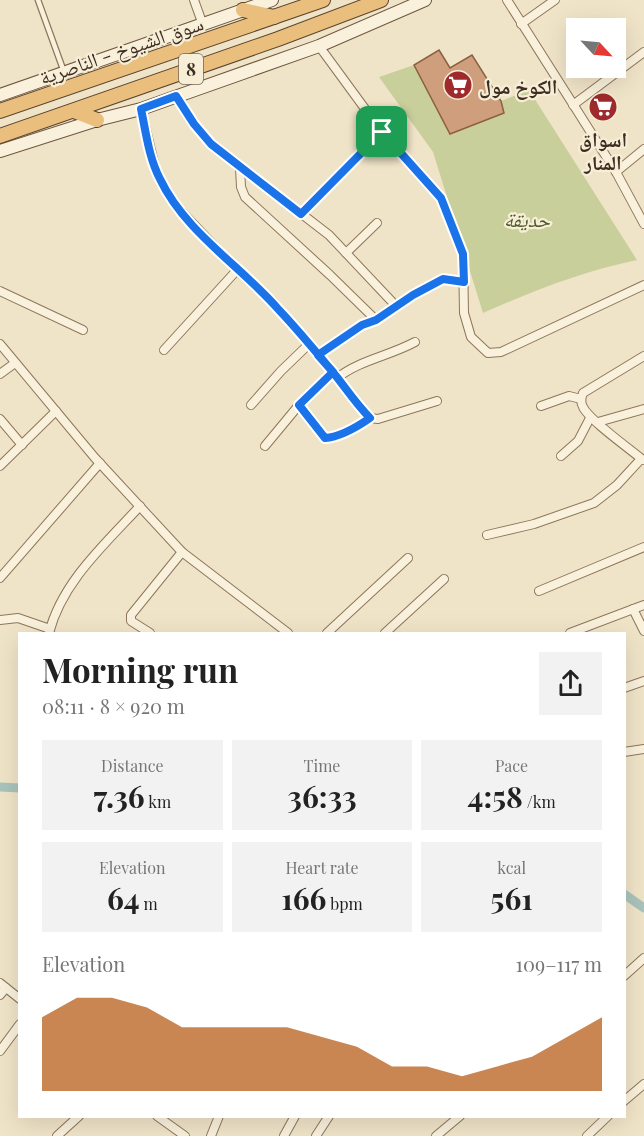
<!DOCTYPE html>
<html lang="en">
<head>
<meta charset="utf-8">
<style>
  body { margin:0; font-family:"Playfair Display","Noto Naskh Arabic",serif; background:#f2f2f2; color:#222; height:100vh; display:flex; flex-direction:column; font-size:22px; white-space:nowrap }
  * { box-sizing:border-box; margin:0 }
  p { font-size:20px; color:#767676 }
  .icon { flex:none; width:33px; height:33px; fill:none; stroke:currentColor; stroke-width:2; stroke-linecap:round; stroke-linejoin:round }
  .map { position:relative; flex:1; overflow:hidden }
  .panel { position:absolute; left:18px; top:632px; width:608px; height:486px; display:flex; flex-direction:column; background:#fff; border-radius:0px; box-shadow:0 6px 24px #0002 }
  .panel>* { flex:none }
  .needle { width:39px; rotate:116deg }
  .controls { position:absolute; left:566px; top:18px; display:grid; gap:12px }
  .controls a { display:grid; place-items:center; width:60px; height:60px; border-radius:0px; background:#fff; box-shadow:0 6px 24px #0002; font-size:30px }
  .pin { position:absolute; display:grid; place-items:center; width:51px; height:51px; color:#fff; margin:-26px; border-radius:12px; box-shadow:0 3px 9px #0006 }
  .round { display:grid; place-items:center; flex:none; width:63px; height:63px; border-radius:0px; background:#f2f2f2 }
  .headline { display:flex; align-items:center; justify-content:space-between; height:102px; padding:0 24px }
  h1 { font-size:33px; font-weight:700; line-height:45px }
  .figures { display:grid; grid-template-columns:repeat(3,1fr); gap:9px; height:102px; padding:6px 24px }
  .figures div { display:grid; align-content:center; border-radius:0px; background:#f2f2f2; text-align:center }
  .figures b { font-size:30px; font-weight:700 }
  .figures small { font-size:16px; font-weight:400 }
  .figures p { font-size:16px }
  .chart { height:168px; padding:12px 24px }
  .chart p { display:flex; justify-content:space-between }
  .chart svg { width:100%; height:108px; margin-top:6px; fill:#b45309; opacity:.7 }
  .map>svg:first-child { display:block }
  .green { fill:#c9cf9b }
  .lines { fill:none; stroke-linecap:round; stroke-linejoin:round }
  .canal { stroke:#a9c4bc; stroke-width:9 }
  .building { fill:#cf9f7d; stroke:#8d5f41; stroke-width:1.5 }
  .service-casing { stroke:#8d765c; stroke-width:7 }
  .minor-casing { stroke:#8d765c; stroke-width:10 }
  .secondary-casing { stroke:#6f573f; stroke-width:14 }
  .trunk-casing { stroke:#5b4430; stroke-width:16 }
  .service { stroke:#faf1dc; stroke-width:4.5 }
  .minor { stroke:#faf1dc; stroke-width:8 }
  .secondary { stroke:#faf1dc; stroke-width:12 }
  .trunk { stroke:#eabe7c; stroke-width:14 }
  .route-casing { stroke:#fff; stroke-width:12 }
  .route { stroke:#1a73e8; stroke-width:8 }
  .labels { text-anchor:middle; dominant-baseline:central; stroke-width:4.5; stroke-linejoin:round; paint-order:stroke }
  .shield { fill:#f7eed8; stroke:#756857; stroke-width:1.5 }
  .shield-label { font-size:18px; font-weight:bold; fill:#3d2e20 }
  .street-label { font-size:20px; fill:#3d2e20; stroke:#f7eed8 }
  .poi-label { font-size:20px; font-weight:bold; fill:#3d2e20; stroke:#f7eed8; text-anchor:start }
  .park-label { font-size:20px; font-style:italic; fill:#4d5a26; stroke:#f7eed8 }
</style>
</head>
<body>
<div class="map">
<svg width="644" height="1136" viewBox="0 0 644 1136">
  <rect width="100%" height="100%" fill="#f0e4c8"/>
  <path class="green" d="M414,65l36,69 53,-21 -2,-12 28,-11 108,170c-56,12 -102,30 -154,53l-50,-161 -54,-75z"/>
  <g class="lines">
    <g class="canal">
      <path d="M0,787l20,1"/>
      <path d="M624,894l20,14"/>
    </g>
  </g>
  <path class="building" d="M439,50l11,18 22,-13 29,46 3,12 -54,21 -36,-69z"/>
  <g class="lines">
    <g class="service-casing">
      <path id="service" d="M38,0l26,72"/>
    </g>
    <g class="minor-casing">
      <g id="minor">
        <path d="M194,0l9,25"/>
        <path d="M507,0l109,172 28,52"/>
        <path d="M521,24l34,-24"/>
        <path d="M319,46l63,86 59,66 22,56 1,59 7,24 17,16 13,-1 143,-67"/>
        <path d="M176,96l17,28 18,20 118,91 67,71"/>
        <path d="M573,105l71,-53"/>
        <path d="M141,109l14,58 10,22 14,20 58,61 36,32 64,76 26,33 7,7 8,1 59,-18"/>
        <path d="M240,168l1,19 4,10 85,78 46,45"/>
        <path d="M616,172l28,-23"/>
        <path d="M301,214l81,-82"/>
        <path d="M346,253l31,-30"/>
        <path d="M0,291l83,39"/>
        <path d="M0,344l95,114 87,94 106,81"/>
        <path d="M164,350l73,-80"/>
        <path d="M318,355l44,-30 14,-5 37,-25 30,-16 21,3"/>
        <path d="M0,374l15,-11"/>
        <path d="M337,378c23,-18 52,-22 78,-36"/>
        <path d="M251,405l30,-34 28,-27"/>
        <path d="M299,405l26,33c16,-1 32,-11 45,-20"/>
        <path d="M541,406l28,-10 12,3"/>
        <path d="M0,419l22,26"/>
        <path d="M598,422l46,-13"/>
        <path d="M265,446l34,-41 34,-33"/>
        <path d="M561,456l17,-15 12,-23"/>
        <path d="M643,460c-13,-11 -54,-40 -60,-53 -3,-5 -2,-9 0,-14l61,-37"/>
        <path d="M0,466l56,-55"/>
        <path d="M487,535l47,-11 60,-21 23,-18 24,-26"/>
        <path d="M0,578l100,-115"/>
        <path d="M539,591l105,-44"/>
        <path d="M633,609l11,22"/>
        <path d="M0,620l18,-2 32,11"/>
        <path d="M49,633c13,-51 56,-89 91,-127"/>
        <path d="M150,633l-19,-12v-6l51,-63"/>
        <path d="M327,633l81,-75"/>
        <path d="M385,633l59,-54"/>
        <path d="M570,633l74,-28"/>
        <path d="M624,688l20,-7"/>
        <path d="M624,752l20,-3"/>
        <path d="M624,976l20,-18"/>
        <path d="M0,983l20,16"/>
        <path d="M0,995l6,-7"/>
        <path d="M0,1051l20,-27"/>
        <path d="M624,1101l20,-17"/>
        <path d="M157,1116l28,20"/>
        <path d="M57,1136l22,-20"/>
        <path d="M211,1136l8,-20"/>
        <path d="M284,1136l11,-20"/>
        <path d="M316,1136l13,-20"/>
        <path d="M436,1136l24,-20"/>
        <path d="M587,1136l21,-20"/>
      </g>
    </g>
    <g class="secondary-casing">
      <g id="secondary">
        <path d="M0,95l272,-95"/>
        <path d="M0,151l97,-31 44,-11 178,-63 106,-46"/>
      </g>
    </g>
    <g class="trunk-casing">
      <g id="trunk">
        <path d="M243,10l31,7"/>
        <path d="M0,111l323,-111"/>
        <path d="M74,111l23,9"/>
        <path d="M0,136l278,-97 103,-39"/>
      </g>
    </g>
    <use href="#service" class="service"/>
    <use href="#minor" class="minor"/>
    <use href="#secondary" class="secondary"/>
    <use href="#trunk" class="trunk"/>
  </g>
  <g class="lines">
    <g class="route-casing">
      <path id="route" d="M382,132l-81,82 -90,-70 -17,-20 -18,-28 -35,13c5,24 8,49 19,70 25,53 82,88 119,131 20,21 38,43 57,66 11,14 21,29 34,42 -13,9 -29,19 -45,20l-26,-33 34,-33 -15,-17 44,-30 14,-5 37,-25 30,-16 21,3 -1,-28 -22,-56 -59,-66"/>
    </g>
    <use href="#route" class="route"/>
  </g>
  <defs>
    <g id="supermarket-disc" transform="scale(1.5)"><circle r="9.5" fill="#9e2a2b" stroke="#f7eed8"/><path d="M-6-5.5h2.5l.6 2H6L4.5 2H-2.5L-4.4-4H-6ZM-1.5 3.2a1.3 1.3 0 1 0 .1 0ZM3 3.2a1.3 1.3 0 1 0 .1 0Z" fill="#fff"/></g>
  </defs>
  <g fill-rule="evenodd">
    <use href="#supermarket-disc" x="458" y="85"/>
    <use href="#supermarket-disc" x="603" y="107"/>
  </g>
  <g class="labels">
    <rect class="shield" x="179" y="54" width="24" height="30" rx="4.5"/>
    <g class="shield-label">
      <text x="191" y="69">8</text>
    </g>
    <g class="street-label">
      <text transform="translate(121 49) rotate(-19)">سوق الشيوخ - الناصرية</text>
    </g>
    <g class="poi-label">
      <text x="479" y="85">الكوخ مول</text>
      <text x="603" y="138" text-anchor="middle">اسواق<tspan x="603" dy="23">المنار</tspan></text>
    </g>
    <g class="park-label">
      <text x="527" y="218">حديقة</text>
    </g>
  </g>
</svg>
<div class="controls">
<a><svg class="needle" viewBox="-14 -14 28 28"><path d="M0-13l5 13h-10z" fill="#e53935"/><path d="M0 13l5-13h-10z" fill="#767676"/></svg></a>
</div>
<div class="pin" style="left:382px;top:132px;background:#1e9e55"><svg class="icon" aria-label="arrive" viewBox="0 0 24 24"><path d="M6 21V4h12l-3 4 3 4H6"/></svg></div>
<section class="panel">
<div class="headline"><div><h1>Morning run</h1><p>08:11 · 8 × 920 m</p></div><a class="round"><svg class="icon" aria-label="share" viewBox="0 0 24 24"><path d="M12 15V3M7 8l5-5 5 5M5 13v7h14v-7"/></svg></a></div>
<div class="figures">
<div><p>Distance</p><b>7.36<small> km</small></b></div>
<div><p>Time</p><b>36:33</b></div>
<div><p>Pace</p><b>4:58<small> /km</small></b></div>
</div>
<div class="figures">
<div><p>Elevation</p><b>64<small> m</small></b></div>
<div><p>Heart rate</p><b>166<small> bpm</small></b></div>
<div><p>kcal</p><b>561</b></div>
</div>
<div class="chart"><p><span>Elevation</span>109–117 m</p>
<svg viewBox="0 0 160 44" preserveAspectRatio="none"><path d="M0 44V14L10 6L20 6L30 10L40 18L50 18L60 18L70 18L80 22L90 26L100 34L110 34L120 38L130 34L140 30L150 22L160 14V44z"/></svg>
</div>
</section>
</div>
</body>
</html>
